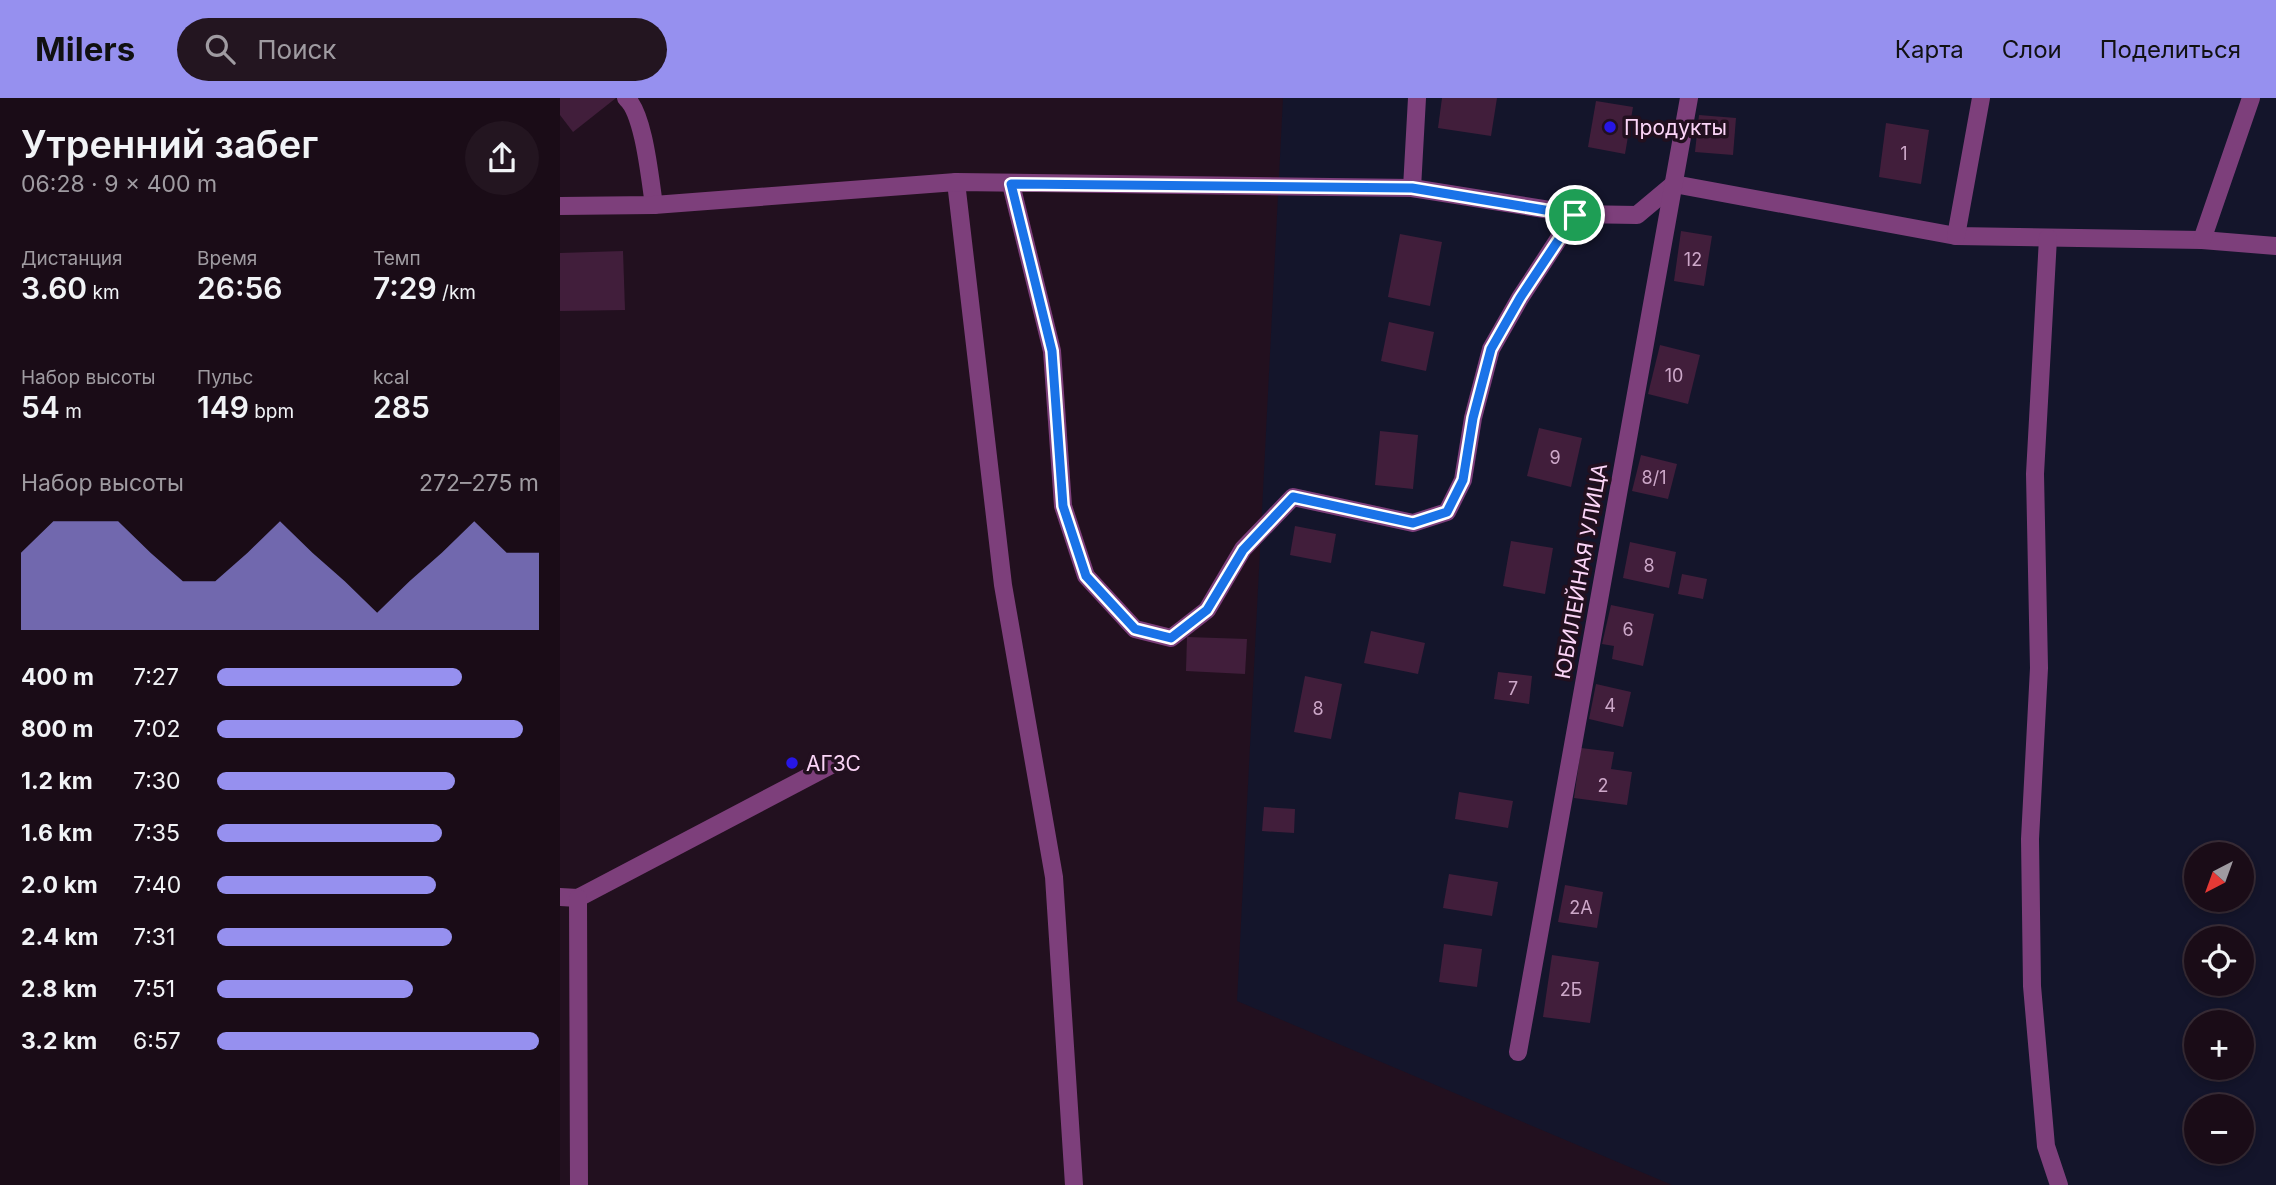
<!DOCTYPE html>
<html lang="ru">
<head>
<meta charset="utf-8">
<style>
  body { margin:0; font-family:Inter,sans-serif; background:#231520; color:#f1f3f6; height:100vh; display:flex; flex-direction:column; font-size:26px; white-space:nowrap }
  * { box-sizing:border-box; margin:0 }
  p { font-size:23px; color:#9f9ba1 }
  .icon { flex:none; width:38px; height:38px; fill:none; stroke:currentColor; stroke-width:2; stroke-linecap:round; stroke-linejoin:round }
  .map { position:relative; flex:1; overflow:hidden }
  .panel { display:flex; flex-direction:column; background:#1a0c17; width:560px }
  .panel>* { flex:none }
  .needle { width:46px; rotate:221deg }
  .fabs { position:absolute; left:1624px; top:744px; display:grid; gap:14px }
  .fabs a { display:grid; place-items:center; width:70px; height:70px; border-radius:50%; background:#1a0c17; box-shadow:0 4px 10px #0003,0 0 0 2px #382c36; font-size:35px }
  .pin { position:absolute; display:grid; place-items:center; width:60px; height:60px; color:#fff; margin:-30px; border:4px solid #fff; border-radius:50%; box-shadow:0 2px 7px #0007 }
  .round { display:grid; place-items:center; flex:none; width:74px; height:74px; border-radius:37px; background:#231520 }
  .overview { display:flex; align-items:center; justify-content:space-between; height:119px; padding:0 21px }
  h1 { font-size:38px; font-weight:600; line-height:52px }
  .stats { display:grid; grid-template-columns:repeat(3,1fr); gap:10px; height:119px; padding:7px 21px }
  .stats div { display:grid; align-content:center }
  .stats b { font-size:30px; font-weight:600 }
  .stats small { font-size:19px; font-weight:400 }
  .stats p { font-size:19px }
  .chart { height:196px; padding:14px 21px }
  .chart p { display:flex; justify-content:space-between }
  .chart svg { width:100%; height:126px; margin-top:7px; fill:#9690ef; opacity:.7 }
  ul { padding:0 21px; list-style:none; font-size:23px }
  li { display:grid; grid-template-columns:112px 84px 1fr; align-items:center; height:52px }
  li i { height:18px; border-radius:9px; background:#9690ef }
  header { display:flex; align-items:center; gap:42px; box-sizing:border-box; height:98px; padding:0 35px; background:#9690ef; color:#111 }
  header strong { font-size:33px }
  nav { display:flex; gap:38px; margin-inline-start:auto; font-size:24px }
  .search { width:490px; height:63px; background:#231520; display:flex; align-items:center; gap:18px; box-sizing:border-box; padding:0 24px; border-radius:38px; color:#9f9ba1; font-size:26px }
  main { display:flex; flex:1; min-height:0 }
  .map>svg:first-child { display:block }
  .green { fill:#14152b; fill-rule:evenodd }
  .building { fill:#411e3b }
  .lines { fill:none; stroke-linecap:round; stroke-linejoin:round }
  .minor { stroke:#7d3f7b; stroke-width:18 }
  .route-casing { stroke:#fff; stroke-width:14 }
  .route { stroke:#1a73e8; stroke-width:9 }
  .poi-dot { fill:#2716e6; stroke:#22101f; stroke-width:2.5 }
  .labels { text-anchor:middle; dominant-baseline:central; stroke-width:7; stroke-linejoin:round; paint-order:stroke }
  .number-label { font-size:18px; fill:#cca7c8 }
  .poi-label { font-size:21px; fill:#fbd5f7; stroke:#22101f; text-anchor:start }
  .street-label { font-size:21px; fill:#fbd5f7; stroke:#22101f }
</style>
</head>
<body>
<header>
<strong>Milers</strong>
<div class="search"><svg class="icon" aria-label="search" viewBox="0 0 24 24"><circle cx="10" cy="10" r="6"/><path d="M15 15l6 6"/></svg>Поиск</div>
<nav><a>Карта</a><a>Слои</a><a>Поделиться</a></nav>
</header>
<main>
<section class="panel">
<div class="overview"><div><h1>Утренний забег</h1><p>06:28 · 9 × 400 m</p></div><a class="round"><svg class="icon" aria-label="share" viewBox="0 0 24 24"><path d="M12 15V3M7 8l5-5 5 5M5 13v7h14v-7"/></svg></a></div>
<div class="stats">
<div><p>Дистанция</p><b>3.60<small> km</small></b></div>
<div><p>Время</p><b>26:56</b></div>
<div><p>Темп</p><b>7:29<small> /km</small></b></div>
</div>
<div class="stats">
<div><p>Набор высоты</p><b>54<small> m</small></b></div>
<div><p>Пульс</p><b>149<small> bpm</small></b></div>
<div><p>kcal</p><b>285</b></div>
</div>
<div class="chart"><p><span>Набор высоты</span>272–275 m</p>
<svg viewBox="0 0 160 44" preserveAspectRatio="none"><path d="M0 44V17L10 6L20 6L30 6L40 17L50 27L60 27L70 17L80 6L90 17L100 27L110 38L120 27L130 17L140 6L150 17L160 17V44z"/></svg>
</div>
<ul>
<li><b>400 m</b>7:27<i style="width:76%"></i></li>
<li><b>800 m</b>7:02<i style="width:95%"></i></li>
<li><b>1.2 km</b>7:30<i style="width:74%"></i></li>
<li><b>1.6 km</b>7:35<i style="width:70%"></i></li>
<li><b>2.0 km</b>7:40<i style="width:68%"></i></li>
<li><b>2.4 km</b>7:31<i style="width:73%"></i></li>
<li><b>2.8 km</b>7:51<i style="width:61%"></i></li>
<li><b>3.2 km</b>6:57<i style="width:100%"></i></li>
</ul>
</section>
<div class="map">
<svg width="1716" height="1087" viewBox="0 0 1716 1087">
  <rect width="100%" height="100%" fill="#22101f"/>
  <path class="green" d="M723,0h993v1087h-604l-435,-184zM1636,756h46v46h-46zM1636,840h46v46h-46zM1636,924h46v46h-46zM1636,1008h46v46h-46z"/>
  <g class="building">
    <path d="M0,0h56l-43,34 -13,-17z"/>
    <path d="M882,0h55l-6,38 -53,-8z"/>
    <path d="M1036,3l37,6 -8,47 -37,-7z"/>
    <path d="M1139,17l37,3 -3,37 -38,-3z"/>
    <path d="M1326,25l43,7 -8,54 -42,-7z"/>
    <path d="M1121,133l31,5 -8,50 -30,-5z"/>
    <path d="M840,136l42,8 -12,64 -42,-9z"/>
    <path d="M63,153l2,59 -65,1v-58z"/>
    <path d="M829,224l45,10 -8,39 -45,-10z"/>
    <path d="M1100,247l40,10 -12,49 -40,-10z"/>
    <path d="M979,330l43,10 -11,49 -44,-11z"/>
    <path d="M820,333l38,4 -5,54 -38,-4z"/>
    <path d="M1081,357l36,9 -9,35 -36,-8z"/>
    <path d="M735,428l41,8 -5,29 -41,-8z"/>
    <path d="M951,443l42,7 -8,46 -42,-8z"/>
    <path d="M1070,444l46,10 -7,36 -46,-10z"/>
    <path d="M1122,476l25,5 -4,20 -25,-5z"/>
    <path d="M1051,507l43,9 -11,52 -31,-7 2,-13 -12,-2z"/>
    <path d="M811,533l54,12 -7,31 -54,-11z"/>
    <path d="M627,539l60,2 -2,35 -59,-3z"/>
    <path d="M938,574l34,4 -3,28 -35,-5z"/>
    <path d="M745,578l37,8 -11,55 -37,-7z"/>
    <path d="M1036,586l35,8 -8,35 -34,-8z"/>
    <path d="M1021,650l33,4 -3,17 21,3 -5,33 -53,-7z"/>
    <path d="M899,694l54,9 -5,27 -53,-9z"/>
    <path d="M704,709l31,2 -1,24 -32,-2z"/>
    <path d="M889,776l49,8 -6,34 -49,-8z"/>
    <path d="M1005,787l38,7 -6,36 -39,-6z"/>
    <path d="M884,846l38,5 -5,38 -38,-5z"/>
    <path d="M992,857l47,7 -9,61 -47,-6z"/>
  </g>
  <g class="lines">
    <g class="minor">
      <path d="M66,0c18,15 24,82 28,107"/>
      <path d="M396,84l47,403 51,292 20,308"/>
      <path d="M451,86l41,167 11,155 23,70 49,53 36,9 36,-28 36,-61 50,-52 120,26 34,-11 16,-32 10,-62 18,-69 29,-51 55,-84"/>
      <path d="M852,90l5,-90"/>
      <path d="M0,108l94,-1 302,-23 456,6 163,26 62,1 37,-31 282,52 246,4 74,6"/>
      <path d="M1396,138l25,-138"/>
      <path d="M1488,140l-13,236 4,194 -9,171 2,147 14,160 13,39"/>
      <path d="M1642,142l49,-142"/>
      <path d="M0,799l18,1 253,-133"/>
      <path d="M18,800l1,287"/>
      <path d="M958,954l171,-954"/>
    </g>
  </g>
  <g class="lines">
    <g class="route-casing">
      <path id="route" d="M451,86l401,4 163,27 -55,83 -29,51 -18,69 -10,62 -16,32 -34,11 -120,-26 -50,53 -36,60 -36,28 -36,-9 -49,-53 -23,-70 -11,-155z"/>
    </g>
    <use href="#route" class="route"/>
  </g>
  <g class="poi-dot">
    <circle cx="1050" cy="29" r="7"/>
    <circle cx="232" cy="665" r="7"/>
  </g>
  <g class="labels">
    <g class="number-label">
      <text x="1344" y="55">1</text>
      <text x="1133" y="161">12</text>
      <text x="1114" y="277">10</text>
      <text x="995" y="359">9</text>
      <text x="1094" y="379">8/1</text>
      <text x="1089" y="467">8</text>
      <text x="1068" y="531">6</text>
      <text x="953" y="590">7</text>
      <text x="1050" y="607">4</text>
      <text x="758" y="610">8</text>
      <text x="1043" y="687">2</text>
      <text x="1021" y="809">2А</text>
      <text x="1011" y="891">2Б</text>
    </g>
    <g class="poi-label">
      <text x="1064" y="29">Продукты</text>
      <text x="246" y="665">АГЗС</text>
    </g>
    <g class="street-label">
      <text transform="translate(1021 473) rotate(-80)">ЮБИЛЕЙНАЯ УЛИЦА</text>
    </g>
  </g>
</svg>
<div class="fabs">
<a><svg class="needle" viewBox="-14 -14 28 28"><path d="M0-13l5 13h-10z" fill="#e53935"/><path d="M0 13l5-13h-10z" fill="#9f9ba1"/></svg></a>
<a><svg class="icon" aria-label="locate" viewBox="0 0 24 24"><circle cx="12" cy="12" r="6"/><path d="M12 2v4M12 18v4M2 12h4M18 12h4"/></svg></a>
<a>+</a>
<a>−</a>
</div>
<div class="pin" style="left:1015px;top:117px;background:#1e9e55"><svg class="icon" aria-label="arrive" viewBox="0 0 24 24"><path d="M6 21V4h12l-3 4 3 4H6"/></svg></div>
</div>
</main>
</body>
</html>
